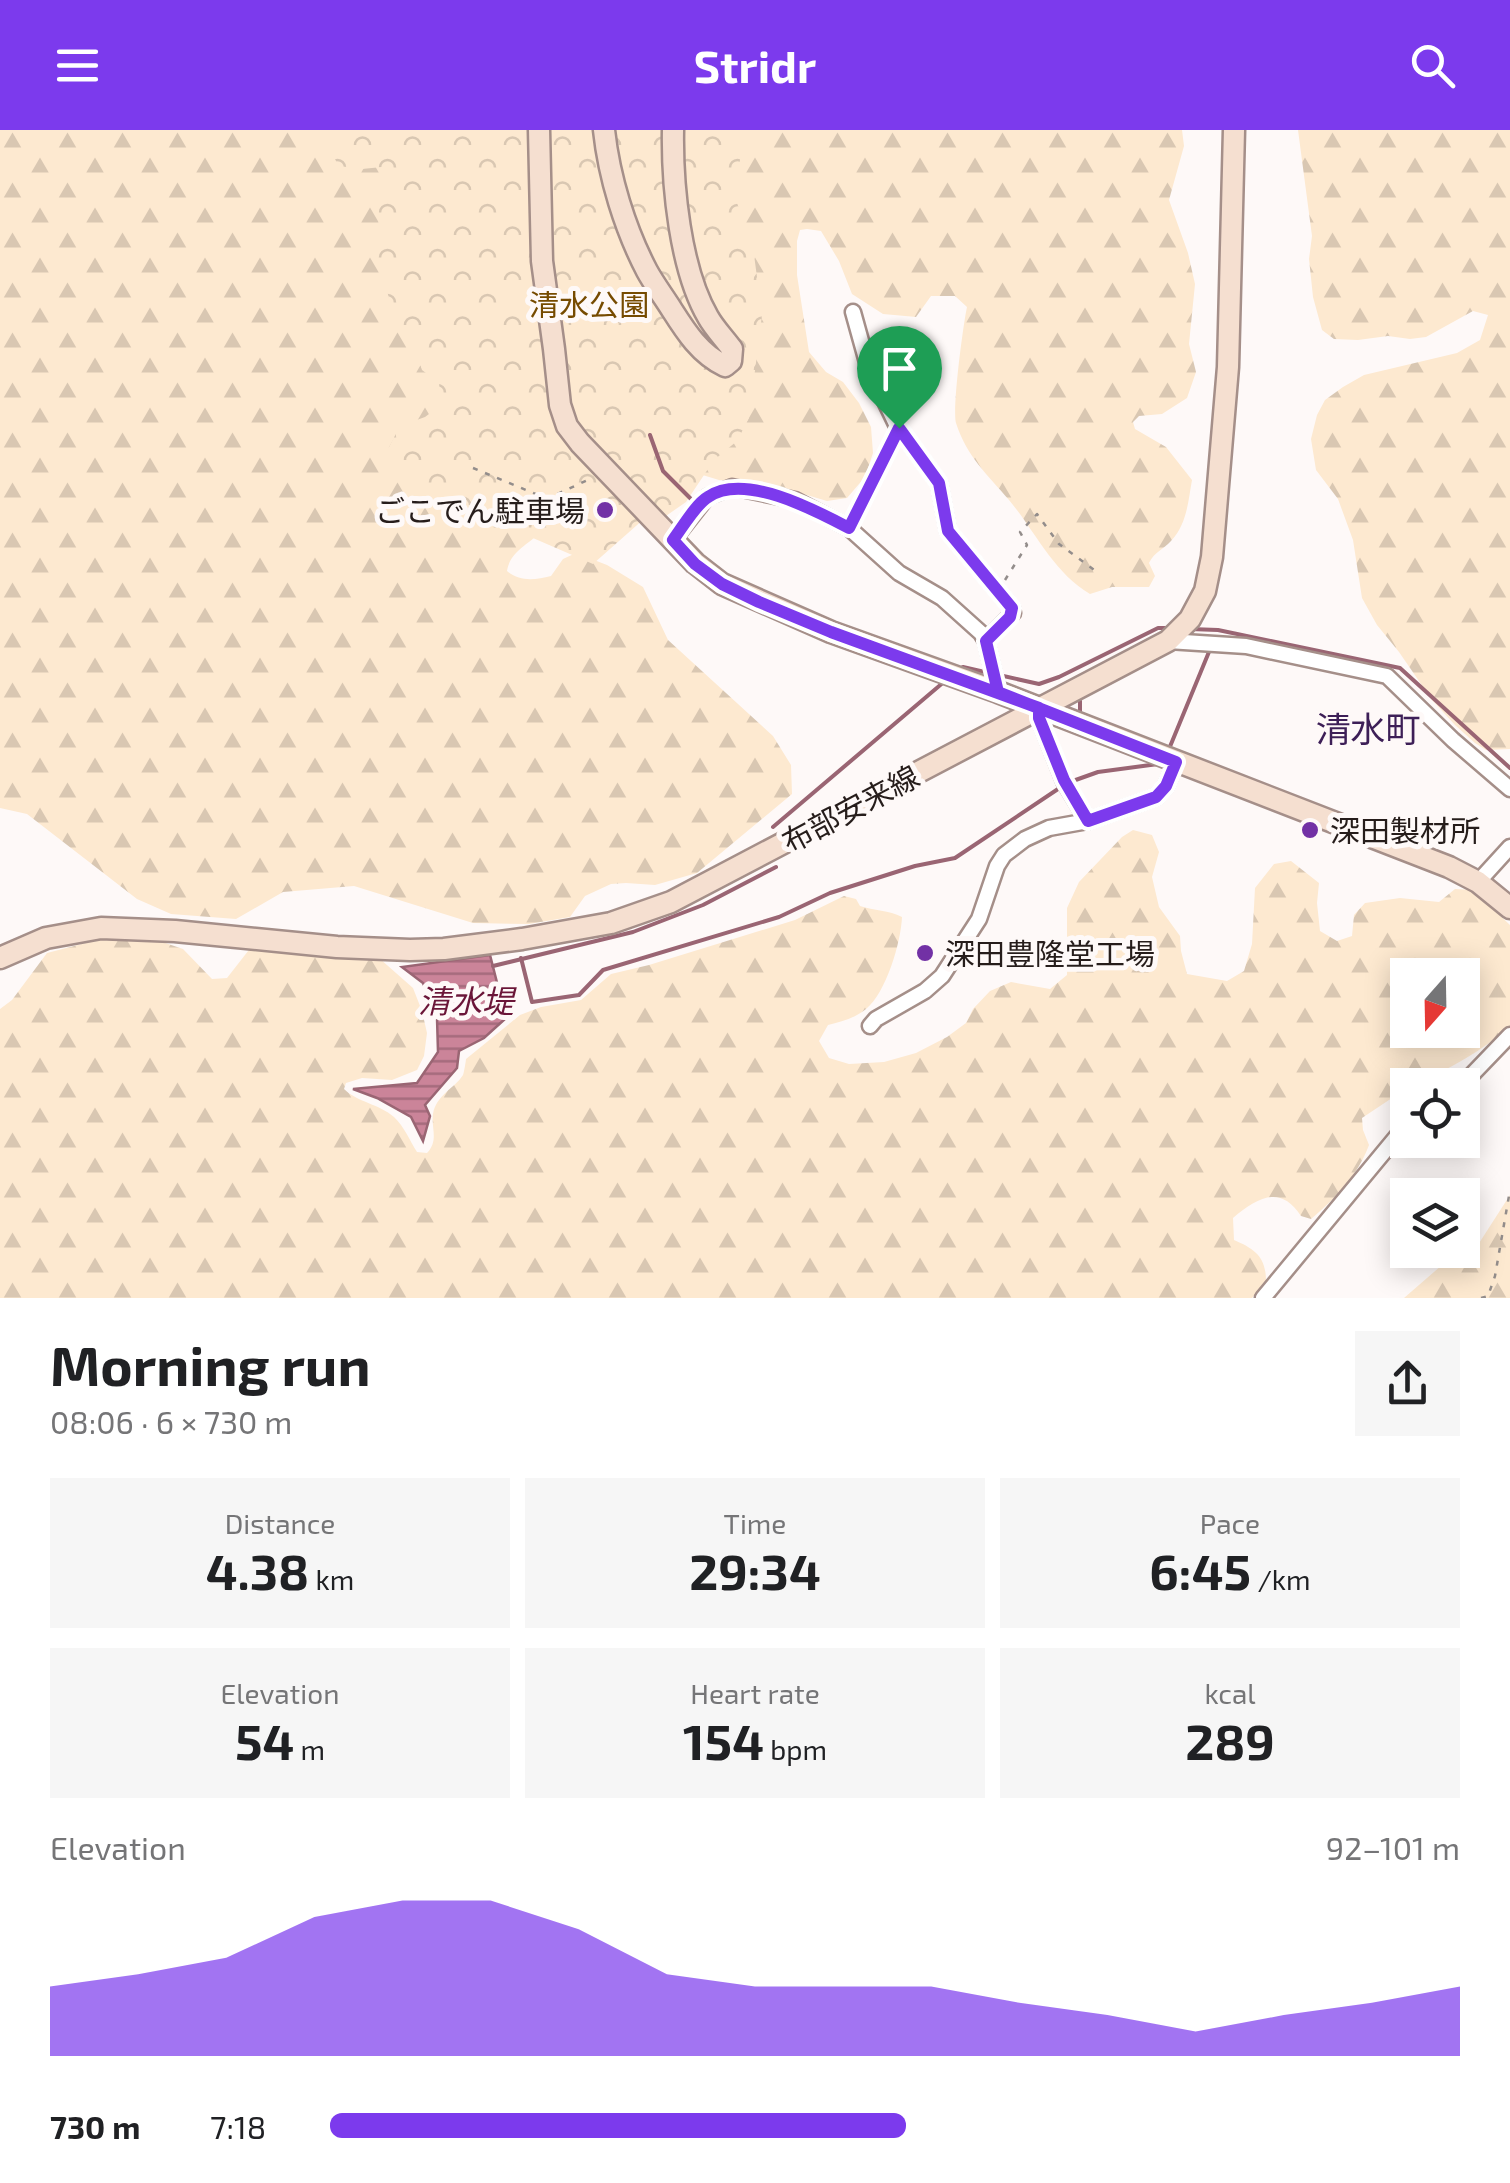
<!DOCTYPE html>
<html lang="en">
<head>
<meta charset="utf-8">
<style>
  body { margin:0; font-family:"Exo 2","Noto Sans JP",sans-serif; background:#f6f6f6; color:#202124; height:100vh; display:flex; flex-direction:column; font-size:38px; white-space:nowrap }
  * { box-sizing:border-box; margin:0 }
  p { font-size:32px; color:#757577 }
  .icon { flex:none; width:55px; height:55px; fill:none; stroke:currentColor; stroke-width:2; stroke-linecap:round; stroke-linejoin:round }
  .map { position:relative; height:1168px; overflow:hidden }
  .side { display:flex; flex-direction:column; background:#fff; flex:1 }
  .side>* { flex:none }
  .needle { width:65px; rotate:200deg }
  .fabs { position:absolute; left:1390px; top:828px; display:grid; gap:20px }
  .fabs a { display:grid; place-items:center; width:90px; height:90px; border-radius:0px; background:#fff; box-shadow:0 5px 25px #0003; font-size:50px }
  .pin { position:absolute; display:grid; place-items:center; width:85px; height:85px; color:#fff; margin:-102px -42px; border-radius:50% 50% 50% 0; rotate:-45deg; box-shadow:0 0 10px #0007 }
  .pin .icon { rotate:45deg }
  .round { display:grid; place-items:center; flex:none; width:105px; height:105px; border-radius:0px; background:#f6f6f6 }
  .overview { display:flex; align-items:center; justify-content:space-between; height:170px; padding:0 50px }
  h1 { font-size:55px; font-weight:700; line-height:75px }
  .figures { display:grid; grid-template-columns:repeat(3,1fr); gap:15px; height:170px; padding:10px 50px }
  .figures div { display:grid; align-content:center; border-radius:0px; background:#f6f6f6; text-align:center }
  .figures b { font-size:50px; font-weight:700 }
  .figures small { font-size:28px; font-weight:400 }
  .figures p { font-size:28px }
  .chart { height:280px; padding:20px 50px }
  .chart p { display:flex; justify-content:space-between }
  .chart svg { width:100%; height:180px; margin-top:10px; fill:#7c3aed; opacity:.7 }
  ul { padding:0 50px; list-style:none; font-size:32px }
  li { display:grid; grid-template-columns:160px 120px 1fr; align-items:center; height:75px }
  li i { height:25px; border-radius:12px; background:#7c3aed }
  header { display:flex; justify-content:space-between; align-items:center; height:130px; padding:0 50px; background:#7c3aed; color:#fff; font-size:45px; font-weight:700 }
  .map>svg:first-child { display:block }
  .forest { fill:url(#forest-firs); fill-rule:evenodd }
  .park { fill:url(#park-crowns) }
  .water { fill:url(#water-rules); stroke:#9a6573; stroke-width:2.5 }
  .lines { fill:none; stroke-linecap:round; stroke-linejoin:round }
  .stream { stroke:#9a6573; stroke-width:4 }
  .minor-casing { stroke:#a58f89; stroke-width:19 }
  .secondary-casing { stroke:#a58f89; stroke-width:25 }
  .path { stroke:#938d8b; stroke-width:2.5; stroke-dasharray:5 8; stroke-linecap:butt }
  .minor { stroke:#fff; stroke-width:14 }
  .secondary { stroke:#f5dfd0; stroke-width:20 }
  .route-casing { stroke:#fff; stroke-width:20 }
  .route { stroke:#7c3aed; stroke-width:12 }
  .poi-dot { fill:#7231a5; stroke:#fef9f8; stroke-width:4 }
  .labels { text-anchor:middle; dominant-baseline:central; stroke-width:10; stroke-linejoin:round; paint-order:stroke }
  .park-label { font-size:30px; fill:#764b00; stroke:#fef9f8 }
  .poi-label { font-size:30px; fill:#261d1b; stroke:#fef9f8; text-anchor:start }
  .street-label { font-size:30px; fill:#261d1b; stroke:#fef9f8 }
  .water-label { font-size:32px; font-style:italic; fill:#6b1639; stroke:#fef9f8 }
  .quarter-label { font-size:35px; fill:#3d1f57; stroke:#fef9f8 }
</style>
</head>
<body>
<header><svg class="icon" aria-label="menu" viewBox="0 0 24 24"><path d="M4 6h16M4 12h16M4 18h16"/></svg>Stridr<svg class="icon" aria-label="search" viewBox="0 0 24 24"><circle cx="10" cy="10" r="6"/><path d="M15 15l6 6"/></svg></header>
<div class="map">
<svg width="1510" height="1168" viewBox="0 0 1510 1168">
  <defs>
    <pattern id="forest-firs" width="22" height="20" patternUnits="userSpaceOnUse" patternTransform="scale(2.5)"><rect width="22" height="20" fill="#fde9d0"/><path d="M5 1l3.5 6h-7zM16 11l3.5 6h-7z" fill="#d9c7b2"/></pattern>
    <pattern id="park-crowns" width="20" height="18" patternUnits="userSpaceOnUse" patternTransform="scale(2.5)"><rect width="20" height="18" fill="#fde9d0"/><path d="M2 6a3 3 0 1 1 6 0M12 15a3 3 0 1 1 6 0" fill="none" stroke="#d9c7b2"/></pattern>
    <pattern id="water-rules" width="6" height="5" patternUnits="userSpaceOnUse" patternTransform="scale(2.5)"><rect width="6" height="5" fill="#cb8499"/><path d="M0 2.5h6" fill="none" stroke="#a56b7c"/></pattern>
  </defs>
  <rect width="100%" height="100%" fill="#fef9f8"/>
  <g class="forest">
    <path d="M0,0h496l44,403c-13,12 -30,19 -33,38 13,11 28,9 44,5l12,-17 13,-6 31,12 36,22 25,53 105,96 18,29 1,29 -95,79 -42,12 -29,-2 -15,1 -26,12 -15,21 -41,7 -56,-1 -119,-37 -71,6 -47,27 -65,-5 -34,-15 -110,-85 -27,-6z"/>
    <path d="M594,0h588l2,16 -15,54 19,53 7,31 -6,60 7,28 -9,26 -25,16 -23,2 -6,6 2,7 31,18 26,33c-4,22 -5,44 -21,61 -8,9 -16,10 -22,22l6,13 -6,11h-37l-22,7c-37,-22 -55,-63 -81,-94 -22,-26 -42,-43 -53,-77 -4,-13 7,-98 11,-116l-12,-11h-24l-15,21 -33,-3 -31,-20 -13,-33 -18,-30 -14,-2 -7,1 -3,11v34l12,77 17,20 17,10 16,21 12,24 2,26 -8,24 -18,21 -20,3 -57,-17 -51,-4 -33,-10z"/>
    <path d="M1298,0h212v619l-24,1 -11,-7 -20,-18 -23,-25 -33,-48 -22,-27 -15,-27 -9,-58 -15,-41 -22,-29 -5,-31 6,-24 8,-15 18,-13 21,-12 93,-22 23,-13 8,-25 -15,-4 -47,26 -16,2 -22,-3 -30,4 -24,-1 -12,-9 -9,-33 -4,-38 3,-23z"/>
    <path d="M1133,700l19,5 7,17 -7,25 7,30 21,29 1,15 6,23 40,7 17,-10 8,-27 3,-56 19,-24 17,-3 28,22 -2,20 3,28 17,10 15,-5 2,-21 11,-12 35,-5 39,4 16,-13 18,1 37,35v101c-29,26 -61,43 -97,59h-5l-1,3 -45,30 1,12 6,15c-11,30 -34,54 -58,74l-10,-3c-21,-32 -44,-18 -68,2l1,22c21,9 32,17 32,41l-14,17h-1252v-289l12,-9 35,-47 54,-14 35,-6 47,16 29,30 15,-1 25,-32 127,12 34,30 9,23 5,22 -3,23 -7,14 -25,10 -30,-2 -16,5 -2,6c13,13 35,15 50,28 10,9 16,24 23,35l10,1c12,-13 4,-24 6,-39 3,-19 22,-26 30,-39 1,-2 3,-15 3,-16l54,-44 21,-8 40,-7 30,-26 38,-9 146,-45 49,-24 12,3 4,7c14,5 29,4 42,11 -1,25 -16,76 -36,92 -11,9 -25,13 -38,16l-9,16 10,17 20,6 35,-2 32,-9 31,-16 19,-14 7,-14 17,-18 21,-9 39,7 17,-14v-67l12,-26 43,-45zM1408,845h54v55h-54z"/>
    <path d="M1510,1065v103h-106l38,-33 32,-14z"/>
  </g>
  <path class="park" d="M326,0h416l-5,73 16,44 9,68 -13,103 -12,23 -23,19 -28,42 -23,16h-18l-52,46 -67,-29 -70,-15 -57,-42 -11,-29 12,-23 25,-9 16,-12 -2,-22 -17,-13 -5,-13 -25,-48 -14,-51 1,-59 13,-33 -30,3 -23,-3 -16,-27z"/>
  <path class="water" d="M490,825l16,63 -22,20 -25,13 -2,17 -32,37 5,11 -7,25 -12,-24 -34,-19 -24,-9 64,-6 21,-31 -1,-34 -14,-35 -21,-16z"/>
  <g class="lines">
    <g class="stream">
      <path d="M650,305l13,36 29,29 -2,11"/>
      <path d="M1190,499l28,1 182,38 110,100"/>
      <path d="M960,539l3,-2 26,6"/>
      <path d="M999,545l40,9 20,-7 99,-49h12"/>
      <path d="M1080,571v14"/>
      <path d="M1169,619l42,-102"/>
      <path d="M1070,652l28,-10 60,-8"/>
      <path d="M773,697l172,-146"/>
      <path d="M521,828l11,44 47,-7 24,-25 176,-53 51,-24 85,-27 40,-8 106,-71"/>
      <path d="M493,836l140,-34 70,-27 73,-38"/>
    </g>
    <g class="minor-casing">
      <g id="minor">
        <path d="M853,182l15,54 28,58 43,59 9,48 64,77 1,5 -27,28 12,51"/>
        <path d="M673,410l34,-43 25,-10 63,13 54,28 50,45 43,25 39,35 5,8"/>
        <path d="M1168,511l78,5 141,30 66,64 57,49"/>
        <path d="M1039,578v10l25,63 24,40"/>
        <path d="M1478,752l32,-35"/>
        <path d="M870,896l6,-7 49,-28 17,-15 37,-57 18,-53 7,-11 21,-16 24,-11 39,-7 68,-24 10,-11 10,-24"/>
        <path d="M1462,955l48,-50"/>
        <path d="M1263,1168l145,-175"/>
      </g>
    </g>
    <g class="secondary-casing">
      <g id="secondary">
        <path d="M539,0l3,131 12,88 6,56 7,21 13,17 115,120 27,21 109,48 167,60 451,175 29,15 32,26"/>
        <path d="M604,0c5,47 21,99 43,141 7,13 17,26 25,39 14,22 28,44 53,56l6,-5 1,-12c-8,-11 -18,-21 -24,-32 -28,-48 -36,-132 -35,-187"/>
        <path d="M0,828l46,-20 55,-10 74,3 162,16 73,3 34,-1 78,-10 89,-16 60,-21 497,-261 22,-22 15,-28 7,-34 16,-190 6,-237"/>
      </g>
    </g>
    <g class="path">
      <path d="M473,338l70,29 10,-1 39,-18"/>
      <path d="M854,388l38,-78"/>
      <path d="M1005,450l22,-35 -7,-13 17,-18 22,30 38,28"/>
      <path d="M1481,1168l7,-2 7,-20 15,-86"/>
    </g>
    <use href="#minor" class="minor"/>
    <use href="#secondary" class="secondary"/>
  </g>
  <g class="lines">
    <g class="route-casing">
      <path id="route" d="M899,298l40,55 9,48 64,77 -2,9 -24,24 12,51 178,70 -10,24 -10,11 -68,24 -24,-41 -25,-62v-10l-208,-76 -72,-30 -37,-18 -27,-20 -22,-24c9,-12 23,-36 35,-43 36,-25 107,13 141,31l50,-100"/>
    </g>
    <use href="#route" class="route"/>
  </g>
  <g class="poi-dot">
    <circle cx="605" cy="380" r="10"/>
    <circle cx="1310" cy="700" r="10"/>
    <circle cx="925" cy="823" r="10"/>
  </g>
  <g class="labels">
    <g class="park-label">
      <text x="589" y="174">清水公園</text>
    </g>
    <g class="poi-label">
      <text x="585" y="380" text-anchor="end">ごこでん駐車場</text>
      <text x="1330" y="700">深田製材所</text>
      <text x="945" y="823">深田豊隆堂工場</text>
    </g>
    <g class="street-label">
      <text transform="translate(850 678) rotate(-28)">布部安来線</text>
    </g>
    <g class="water-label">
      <text x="466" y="870">清水堤</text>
    </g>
    <g class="quarter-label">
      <text x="1368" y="598">清水町</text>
    </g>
  </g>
</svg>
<div class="fabs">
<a><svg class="needle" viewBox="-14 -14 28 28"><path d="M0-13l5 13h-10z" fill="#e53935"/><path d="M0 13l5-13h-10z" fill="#757577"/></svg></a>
<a><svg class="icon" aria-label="locate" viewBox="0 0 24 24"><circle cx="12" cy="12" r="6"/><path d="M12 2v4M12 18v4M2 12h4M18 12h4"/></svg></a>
<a><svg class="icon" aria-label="layers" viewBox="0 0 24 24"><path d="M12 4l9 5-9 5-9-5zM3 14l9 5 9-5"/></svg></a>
</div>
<div class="pin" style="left:899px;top:298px;background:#1e9e55"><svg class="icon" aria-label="arrive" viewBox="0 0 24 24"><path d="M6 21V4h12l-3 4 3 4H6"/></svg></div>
</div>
<section class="side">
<div class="overview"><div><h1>Morning run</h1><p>08:06 · 6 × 730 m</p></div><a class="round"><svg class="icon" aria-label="share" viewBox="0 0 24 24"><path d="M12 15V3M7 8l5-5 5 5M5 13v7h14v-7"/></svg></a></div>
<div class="figures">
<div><p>Distance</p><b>4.38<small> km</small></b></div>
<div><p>Time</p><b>29:34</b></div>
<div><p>Pace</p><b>6:45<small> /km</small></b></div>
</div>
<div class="figures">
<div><p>Elevation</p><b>54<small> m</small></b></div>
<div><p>Heart rate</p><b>154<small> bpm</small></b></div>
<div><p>kcal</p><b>289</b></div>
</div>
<div class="chart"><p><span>Elevation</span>92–101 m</p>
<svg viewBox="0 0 160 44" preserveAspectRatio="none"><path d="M0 44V27L10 24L20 20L30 10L40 6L50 6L60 13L70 24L80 27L90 27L100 27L110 31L120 34L130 38L140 34L150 31L160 27V44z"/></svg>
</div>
<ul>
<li><b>730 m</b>7:18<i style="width:51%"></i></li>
</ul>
</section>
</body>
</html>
